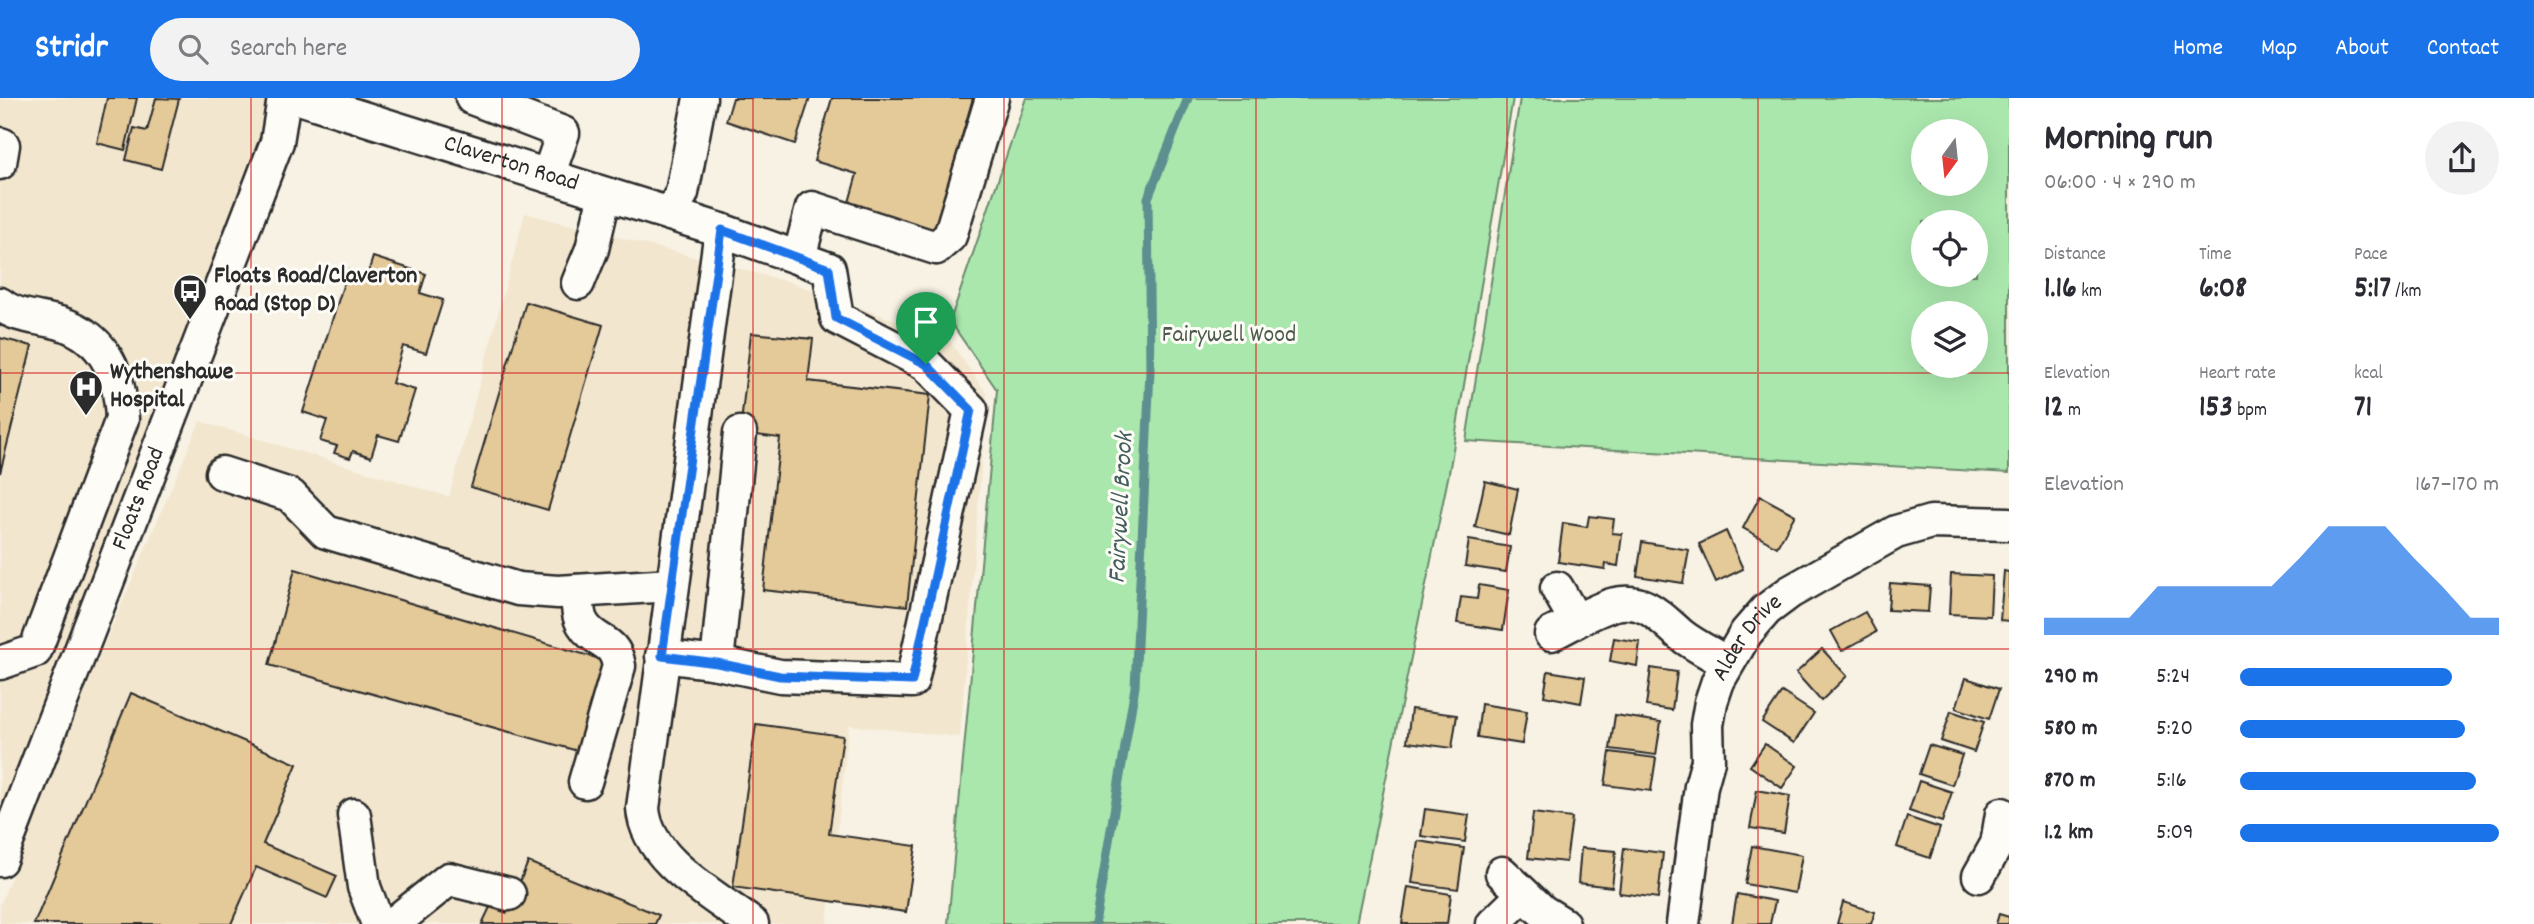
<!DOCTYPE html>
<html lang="en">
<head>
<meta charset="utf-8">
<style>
  body { margin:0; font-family:Dekko,sans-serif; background:#f2f2f3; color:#2b2b33; height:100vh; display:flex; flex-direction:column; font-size:26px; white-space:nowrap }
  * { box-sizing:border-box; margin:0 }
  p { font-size:23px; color:#7c7c81 }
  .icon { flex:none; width:38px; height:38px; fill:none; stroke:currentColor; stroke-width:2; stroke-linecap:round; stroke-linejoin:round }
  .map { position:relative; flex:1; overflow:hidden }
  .side { display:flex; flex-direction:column; background:#fff; width:525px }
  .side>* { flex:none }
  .needle { width:46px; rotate:195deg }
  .tools { position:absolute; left:1911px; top:21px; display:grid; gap:14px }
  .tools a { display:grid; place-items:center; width:77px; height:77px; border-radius:50%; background:#fff; box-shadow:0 7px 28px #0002; font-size:35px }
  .pin { position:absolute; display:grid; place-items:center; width:60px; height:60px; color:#fff; margin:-72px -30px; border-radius:50% 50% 50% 0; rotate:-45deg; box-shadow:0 0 7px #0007 }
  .pin .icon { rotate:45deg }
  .round { display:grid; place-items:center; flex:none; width:74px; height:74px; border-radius:37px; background:#f2f2f3 }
  .summary { display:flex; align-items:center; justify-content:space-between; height:119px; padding:0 35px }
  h1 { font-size:38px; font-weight:700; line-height:52px }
  .metrics { display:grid; grid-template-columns:repeat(3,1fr); gap:10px; height:119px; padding:7px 35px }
  .metrics div { display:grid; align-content:center }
  .metrics b { font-size:30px; font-weight:700 }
  .metrics small { font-size:19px; font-weight:400 }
  .metrics p { font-size:19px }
  .chart { height:196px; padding:14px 35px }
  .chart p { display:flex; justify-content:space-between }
  .chart svg { width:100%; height:126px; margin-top:7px; fill:#1a73e8; opacity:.7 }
  ul { padding:0 35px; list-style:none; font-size:23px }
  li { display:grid; grid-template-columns:112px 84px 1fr; align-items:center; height:52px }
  li i { height:18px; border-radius:9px; background:#1a73e8 }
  header { display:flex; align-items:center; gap:42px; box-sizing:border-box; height:98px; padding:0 35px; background:#1a73e8; color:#fff }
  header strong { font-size:33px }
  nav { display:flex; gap:38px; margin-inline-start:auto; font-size:24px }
  .search { width:490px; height:63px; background:#f2f2f3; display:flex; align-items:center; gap:18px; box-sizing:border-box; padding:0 24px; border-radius:38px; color:#7c7c81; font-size:26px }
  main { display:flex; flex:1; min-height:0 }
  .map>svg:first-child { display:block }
  .built { fill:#f2e6ce }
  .green { fill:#aae7ad; stroke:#6a896c; stroke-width:2; fill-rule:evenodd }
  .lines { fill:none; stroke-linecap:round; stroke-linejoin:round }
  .stream { stroke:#5d8e90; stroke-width:9 }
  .building { fill:#e4c999; stroke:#2b2b2b; stroke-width:2 }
  .minor-casing { stroke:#2b2b2b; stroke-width:37 }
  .minor { stroke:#fdfcf7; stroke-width:32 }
  .route-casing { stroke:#fff; stroke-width:14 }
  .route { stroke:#1a73e8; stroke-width:9 }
  .grid { fill:none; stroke:#d62828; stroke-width:2; stroke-opacity:0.55 }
  .labels { text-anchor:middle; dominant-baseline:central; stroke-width:6; stroke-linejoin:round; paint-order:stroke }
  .street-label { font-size:24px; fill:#2b2b2b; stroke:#fdfcf7 }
  .poi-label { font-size:24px; font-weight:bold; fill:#2b2b2b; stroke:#fdfcf7; text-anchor:start }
  .park-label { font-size:24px; fill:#4b5a4c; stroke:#fdfcf7 }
  .water-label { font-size:26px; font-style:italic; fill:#445d5e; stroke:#fdfcf7 }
</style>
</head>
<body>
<header>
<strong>Stridr</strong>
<div class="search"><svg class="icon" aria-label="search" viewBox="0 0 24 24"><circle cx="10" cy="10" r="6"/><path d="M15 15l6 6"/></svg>Search here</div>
<nav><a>Home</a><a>Map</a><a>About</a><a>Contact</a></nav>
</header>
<main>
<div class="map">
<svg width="2009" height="826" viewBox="0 0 2009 826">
  <rect width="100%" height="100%" fill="#f8f2e4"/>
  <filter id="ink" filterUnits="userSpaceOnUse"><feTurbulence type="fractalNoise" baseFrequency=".0143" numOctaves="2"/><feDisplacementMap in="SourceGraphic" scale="14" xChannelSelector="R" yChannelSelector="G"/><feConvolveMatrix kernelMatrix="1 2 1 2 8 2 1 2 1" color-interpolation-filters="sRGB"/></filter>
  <g filter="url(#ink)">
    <g class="built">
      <path d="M0,0h284l-263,708 -21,-5z"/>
      <path d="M525,115l265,69 159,58 38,54 -27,343 -111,-12 -22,199h-827v-19l96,-241 104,-243 249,76z"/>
    </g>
    <g class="green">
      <path d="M1026,0h487l-64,375 -93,451h-408l49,-534 -47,-69z"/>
      <path d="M1520,0h489v375l-543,-32zM1923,33h53v53h-53zM1923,124h53v53h-53zM1923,215h53v53h-53z"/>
    </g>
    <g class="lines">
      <path class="stream" d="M1095,826l40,-237 15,-316 -2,-173 40,-100"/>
    </g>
    <g class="building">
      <path d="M107,0h30l-12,52 -28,-7z"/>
      <path d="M156,0l23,1 -18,70 -35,-9 8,-32 13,3z"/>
      <path d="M733,0h77l-15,46 -69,-23z"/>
      <path d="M832,0h141l-38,133 -87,-25 9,-32 -43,-13z"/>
      <path d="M373,159l53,17 -6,19 23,7 -17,53 -23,-7 -11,37 23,7 -16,51 -21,-6 -7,22 -18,-6 -3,7 -16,-5 3,-7 -17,-5 7,-21 -24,-8 45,-142 19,6z"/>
      <path d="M526,204l77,23 -55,185 -77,-23z"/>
      <path d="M751,235l62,6 -5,42 122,14 -23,211 -144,-16 17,-152 -40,-5z"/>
      <path d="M0,240l32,8 -32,127z"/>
      <path d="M1485,383l33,8 -9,46 -34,-8z"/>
      <path d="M1760,398l35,19 -18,32 -34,-19z"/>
      <path d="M1589,418l25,3 -2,14 10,1 -4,32 -12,-2 -1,5 -47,-7 5,-39 24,4z"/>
      <path d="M1726,433l17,38 -27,13 -17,-38z"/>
      <path d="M1469,442l41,7 -4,25 -41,-6z"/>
      <path d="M1642,444l47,8 -6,33 -46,-7z"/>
      <path d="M295,471l315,93 -25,91 -316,-88z"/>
      <path d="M2004,473l5,1v49l-9,-1z"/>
      <path d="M1951,476l41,2 -2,40 -41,-2z"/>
      <path d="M1890,485l40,3 -2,26 -40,-2z"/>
      <path d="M1479,487l30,5 -6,40 -46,-7 4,-26 16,2z"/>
      <path d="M1865,514l11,20 -34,19 -11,-20z"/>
      <path d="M1614,540l26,4 -3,24 -27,-5z"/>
      <path d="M1822,551l25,27 -26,25 -25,-28z"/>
      <path d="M1651,570l26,4 -5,38 -26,-4z"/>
      <path d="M1548,573l37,6 -4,26 -37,-7z"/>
      <path d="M1966,580l33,11 -10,30 -33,-11z"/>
      <path d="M1782,594l32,21 -20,30 -32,-21z"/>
      <path d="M131,595l166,71 -34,80 74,32 -10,22 -71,-31 -25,57h-197z"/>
      <path d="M1481,606l46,7 -5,33 -45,-7z"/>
      <path d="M1411,611l46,6 -5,33 -45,-6z"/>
      <path d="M1951,613l33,11 -10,30 -33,-11z"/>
      <path d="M1615,617l46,7 -5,33 -46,-6z"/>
      <path d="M756,626l87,12 -14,98 87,12 -10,66 -173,-25z"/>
      <path d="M1765,646l32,22 -15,22 -32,-22z"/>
      <path d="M1929,647l33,10 -10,30 -33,-11z"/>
      <path d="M1610,654l46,6 -5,33 -46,-6z"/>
      <path d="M1919,683l33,11 -10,30 -33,-11z"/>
      <path d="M1757,692l33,6 -6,37 -34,-5z"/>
      <path d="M1425,711l44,6 -4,27 -44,-6z"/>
      <path d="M1533,715l39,5 -6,44 -38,-4z"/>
      <path d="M1907,719l33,11 -10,30 -33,-11z"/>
      <path d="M1418,743l46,7 -6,41 -46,-6z"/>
      <path d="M1752,748l50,9 -7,38 -50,-9z"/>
      <path d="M1581,750l35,3 -4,36 -34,-4z"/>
      <path d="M1624,750l39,5 -5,45 -39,-5z"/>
      <path d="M528,764l131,53 -4,9h-173l8,-17 17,6z"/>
      <path d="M1408,789l43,7 -4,30h-45z"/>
      <path d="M1737,796l38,7 -5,23h-38z"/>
      <path d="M1843,804l32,10 -4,12h-34z"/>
      <path d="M1999,816l10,3v7h-13z"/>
    </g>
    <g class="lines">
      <g class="minor-casing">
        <g id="minor">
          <path id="s1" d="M299,0l422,132 108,39 8,49 89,46 45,46 -59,271 -132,-5 -63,-13"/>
          <path d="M472,0l91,35 -15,43"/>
          <path d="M0,46l3,1 -3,18"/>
          <path d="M670,116l12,-21 18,-95"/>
          <path d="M721,132l-78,578c3,52 71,87 109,116"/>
          <path d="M799,160l13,-50 124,40 14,-12 42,-138"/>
          <path d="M578,185l14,-34 13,-55"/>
          <path d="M0,206c14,12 34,13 52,17 50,11 68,49 70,98l-87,232 -35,12"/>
          <path d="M222,375l68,22 36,37 192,57 40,3 114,-7"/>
          <path d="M1557,490l19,33"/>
          <path d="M577,493c1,11 0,24 6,33 12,20 31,13 36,42l-34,116"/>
          <path d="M1551,536c21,-10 42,-24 64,-30 30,-7 46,14 66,31 14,11 31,19 46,28"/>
          <path d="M662,558l55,7 23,-230"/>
          <path d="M354,717l10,72 14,37"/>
          <path id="s2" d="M0,762l277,-718 7,-44"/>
          <path d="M1502,775l40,38 21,13"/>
          <path d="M1979,778l18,-32 5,-30"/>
          <path d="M393,826l56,-45 60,15"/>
          <path d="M1493,826l30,-29"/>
          <path id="s3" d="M1683,826l18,-138 7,-25 -1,-36 4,-23 7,-21 28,-48 20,-23 24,-18 106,-60 35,-10 78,2"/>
        </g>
      </g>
      <use href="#minor" class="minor"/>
    </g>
  </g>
  <g class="lines" filter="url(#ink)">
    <g class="route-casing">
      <path id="route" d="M722,132l107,39 7,49 90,46 45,46 -59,271 -132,-5 -63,-13 -55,-7z"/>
    </g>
    <use href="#route" class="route"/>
  </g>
  <path class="grid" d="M251,0v826M502,0v826M753,0v826M1004,0v826M1256,0v826M1507,0v826M1758,0v826M0,275h2009M0,551h2009"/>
  <defs>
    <g id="bus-pin" transform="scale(1.75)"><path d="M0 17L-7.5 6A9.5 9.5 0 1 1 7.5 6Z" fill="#2b2b2b" stroke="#fdfcf7"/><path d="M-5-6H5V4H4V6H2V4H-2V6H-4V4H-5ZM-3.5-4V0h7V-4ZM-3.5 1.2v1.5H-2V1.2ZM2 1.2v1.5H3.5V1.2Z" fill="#fff"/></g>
    <g id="hospital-pin" transform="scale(1.75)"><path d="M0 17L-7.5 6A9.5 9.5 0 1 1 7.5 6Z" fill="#2b2b2b" stroke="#fdfcf7"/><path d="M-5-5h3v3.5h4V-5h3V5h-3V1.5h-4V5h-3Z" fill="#fff"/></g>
  </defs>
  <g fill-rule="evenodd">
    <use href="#bus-pin" x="190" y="193"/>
    <use href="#hospital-pin" x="86" y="289"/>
  </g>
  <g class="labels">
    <g class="street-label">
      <text stroke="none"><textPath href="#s1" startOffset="222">Claverton Road</textPath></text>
      <text stroke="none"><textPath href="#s2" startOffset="387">Floats Road</textPath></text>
      <text stroke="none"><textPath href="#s3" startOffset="299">Alder Drive</textPath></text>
    </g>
    <g class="poi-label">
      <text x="214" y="179">Floats Road/Claverton<tspan x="214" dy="28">Road (Stop D)</tspan></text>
      <text x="110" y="275">Wythenshawe<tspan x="110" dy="28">Hospital</tspan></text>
    </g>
    <g class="park-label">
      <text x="1229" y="238">Fairywell Wood</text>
    </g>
    <g class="water-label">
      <text transform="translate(1122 410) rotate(-87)">Fairywell Brook</text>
    </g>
  </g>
</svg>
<div class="tools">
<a><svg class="needle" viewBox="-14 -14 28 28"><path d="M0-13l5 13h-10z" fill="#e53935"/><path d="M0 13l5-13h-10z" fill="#7c7c81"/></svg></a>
<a><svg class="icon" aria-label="locate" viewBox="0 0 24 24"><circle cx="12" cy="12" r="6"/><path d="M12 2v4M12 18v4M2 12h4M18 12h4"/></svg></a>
<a><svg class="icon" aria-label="layers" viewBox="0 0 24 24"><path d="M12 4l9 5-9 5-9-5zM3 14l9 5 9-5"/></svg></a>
</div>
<div class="pin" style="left:926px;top:266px;background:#1e9e55"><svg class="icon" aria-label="arrive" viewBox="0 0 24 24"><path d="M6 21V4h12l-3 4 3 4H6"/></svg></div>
</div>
<section class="side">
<div class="summary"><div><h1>Morning run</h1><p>06:00 · 4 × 290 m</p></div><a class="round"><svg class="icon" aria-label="share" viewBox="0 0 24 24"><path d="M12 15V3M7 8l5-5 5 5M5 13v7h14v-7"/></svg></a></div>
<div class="metrics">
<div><p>Distance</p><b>1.16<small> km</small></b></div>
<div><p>Time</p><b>6:08</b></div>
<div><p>Pace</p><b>5:17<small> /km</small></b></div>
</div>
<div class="metrics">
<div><p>Elevation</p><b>12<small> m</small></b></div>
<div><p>Heart rate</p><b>153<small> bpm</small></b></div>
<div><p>kcal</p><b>71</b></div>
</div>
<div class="chart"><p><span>Elevation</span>167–170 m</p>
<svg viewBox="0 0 160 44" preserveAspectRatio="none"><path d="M0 44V38L10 38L20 38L30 38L40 27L50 27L60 27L70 27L80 27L90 17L100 6L110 6L120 6L130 17L140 27L150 38L160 38V44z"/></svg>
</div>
<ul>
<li><b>290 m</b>5:24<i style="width:82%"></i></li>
<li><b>580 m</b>5:20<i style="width:87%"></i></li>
<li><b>870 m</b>5:16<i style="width:91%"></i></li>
<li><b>1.2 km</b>5:09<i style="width:100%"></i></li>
</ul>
</section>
</main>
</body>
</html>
